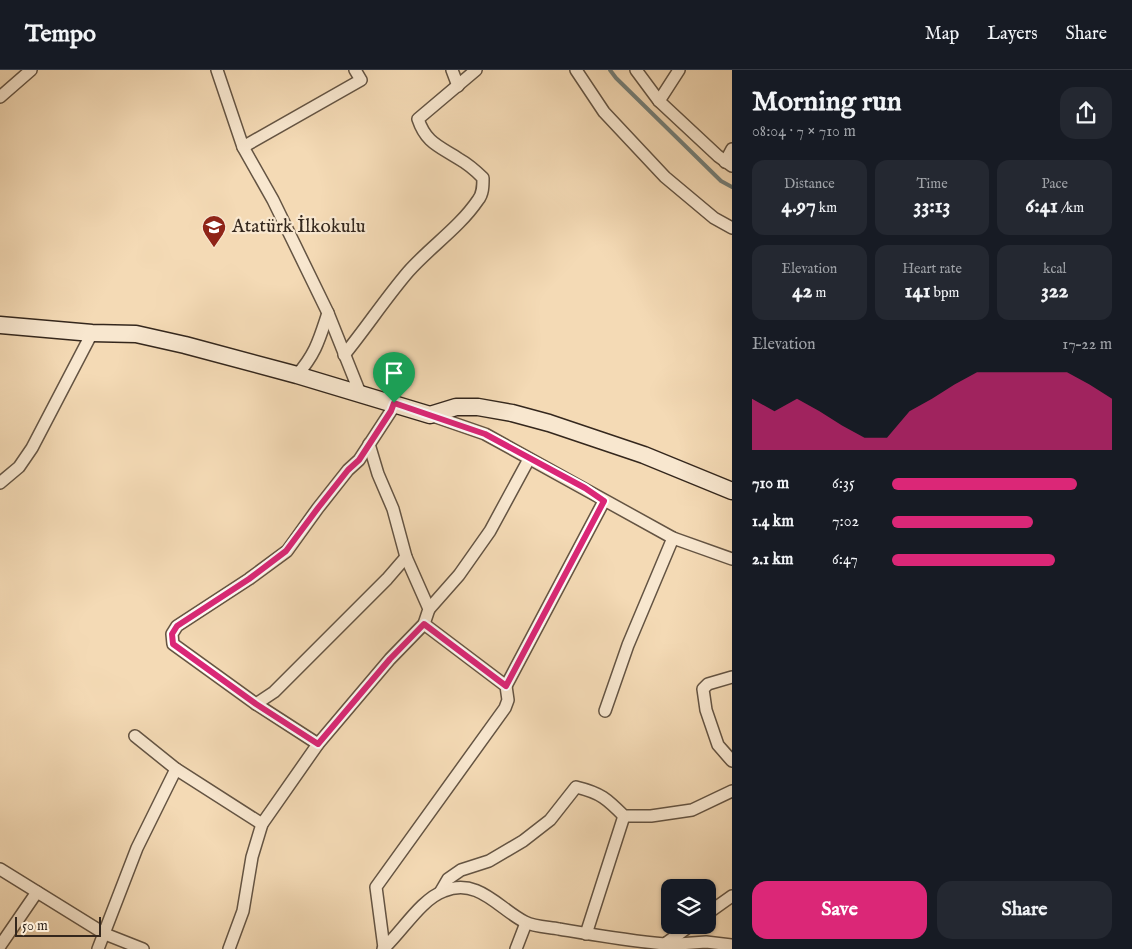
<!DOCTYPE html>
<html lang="en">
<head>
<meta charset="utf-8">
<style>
  body { margin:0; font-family:"IM FELL English",serif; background:#242831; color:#f1f3f6; height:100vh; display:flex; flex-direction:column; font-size:19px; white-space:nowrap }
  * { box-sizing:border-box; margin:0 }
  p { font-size:16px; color:#9ea1a6 }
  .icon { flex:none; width:28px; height:28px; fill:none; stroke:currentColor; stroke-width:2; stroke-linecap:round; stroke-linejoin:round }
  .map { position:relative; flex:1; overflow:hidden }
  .drawer { display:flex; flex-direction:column; background:#171b24; width:400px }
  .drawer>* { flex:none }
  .controls { position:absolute; left:661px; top:809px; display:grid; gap:10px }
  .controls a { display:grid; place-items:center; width:55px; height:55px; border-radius:10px; background:#171b24; box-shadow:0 1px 4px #0004; font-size:25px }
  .scale { position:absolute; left:15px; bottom:12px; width:86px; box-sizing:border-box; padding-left:5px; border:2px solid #34271d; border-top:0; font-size:14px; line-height:18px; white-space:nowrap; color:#34271d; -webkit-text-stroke:4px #f8e7cf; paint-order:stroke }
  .pin { position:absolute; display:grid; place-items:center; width:42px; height:42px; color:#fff; margin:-51px -21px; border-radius:50% 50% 50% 0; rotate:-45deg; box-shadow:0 0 5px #0007 }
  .pin .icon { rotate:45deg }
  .round { display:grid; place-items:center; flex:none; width:52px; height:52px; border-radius:15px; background:#242831 }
  .overview { display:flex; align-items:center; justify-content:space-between; height:85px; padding:0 20px }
  h1 { font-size:28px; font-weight:800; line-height:38px }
  .stats { display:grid; grid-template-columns:repeat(3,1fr); gap:8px; height:85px; padding:5px 20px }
  .stats div { display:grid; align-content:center; border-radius:12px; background:#242831; text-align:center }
  .stats b { font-size:21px; font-weight:800 }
  .stats small { font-size:14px; font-weight:400 }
  .stats p { font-size:14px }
  .chart { height:140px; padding:10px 20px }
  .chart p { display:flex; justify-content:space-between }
  .chart svg { width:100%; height:90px; margin-top:5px; fill:#db2777; opacity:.7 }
  .cta { display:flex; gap:10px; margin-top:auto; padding:10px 20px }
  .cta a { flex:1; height:58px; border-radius:15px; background:#db2777; color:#fff; font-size:20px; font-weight:800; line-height:58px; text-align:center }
  .cta a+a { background:#242831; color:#f1f3f6 }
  ul { padding:0 20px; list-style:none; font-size:16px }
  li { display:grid; grid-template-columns:80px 60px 1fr; align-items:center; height:38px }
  li i { height:12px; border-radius:6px; background:#db2777 }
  header { display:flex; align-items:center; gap:30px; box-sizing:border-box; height:70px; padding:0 25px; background:#171b24; border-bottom:1px solid #363941 }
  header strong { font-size:24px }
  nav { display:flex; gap:28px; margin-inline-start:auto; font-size:18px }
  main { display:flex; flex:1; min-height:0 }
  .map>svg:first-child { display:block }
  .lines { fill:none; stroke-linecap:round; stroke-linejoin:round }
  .stream { stroke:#747f79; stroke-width:4 }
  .street-casing { stroke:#645443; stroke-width:14 }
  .secondary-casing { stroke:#34271d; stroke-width:19 }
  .street { stroke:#f8e7cf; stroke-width:11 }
  .secondary { stroke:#f8e7cf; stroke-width:16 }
  .route-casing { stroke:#fff; stroke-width:10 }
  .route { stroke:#db2777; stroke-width:6 }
  .labels { text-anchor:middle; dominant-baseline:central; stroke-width:4.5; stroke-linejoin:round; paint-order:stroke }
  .poi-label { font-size:19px; fill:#34271d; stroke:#f8e7cf; text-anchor:start }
</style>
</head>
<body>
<header>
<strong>Tempo</strong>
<nav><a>Map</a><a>Layers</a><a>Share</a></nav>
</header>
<main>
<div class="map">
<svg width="732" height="879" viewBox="0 0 732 879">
  <rect width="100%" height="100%" fill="#f4dab5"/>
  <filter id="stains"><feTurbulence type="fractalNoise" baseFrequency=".004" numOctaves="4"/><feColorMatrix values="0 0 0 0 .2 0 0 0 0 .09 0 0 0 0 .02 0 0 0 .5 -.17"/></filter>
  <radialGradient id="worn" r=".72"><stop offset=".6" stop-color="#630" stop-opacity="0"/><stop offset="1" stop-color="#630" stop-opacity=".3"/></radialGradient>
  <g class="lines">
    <path class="stream" d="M610,0l6,8 105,103 11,6"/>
    <g class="street-casing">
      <g id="street">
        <path d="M217,0l26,77 30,53 55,113 32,80"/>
        <path d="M452,0l6,16"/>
        <path d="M576,0l28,42 61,65 49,41 18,10"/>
        <path d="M636,0l23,31 59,55 14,10"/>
        <path d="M0,27l31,-27"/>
        <path d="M659,31l20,-31"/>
        <path d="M243,77l118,-67 -6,-10"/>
        <path d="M725,92l7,-13"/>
        <path d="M344,285c22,-27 41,-56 64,-83 22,-25 51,-44 70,-72 5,-6 5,-14 5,-22 -7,-7 -15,-14 -24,-19 -20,-13 -33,-16 -41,-40l58,-49"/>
        <path d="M297,305c19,-22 22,-35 31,-62"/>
        <path d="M430,345l55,19 188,104 59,21"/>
        <path d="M0,413l19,-16 13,-19 60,-115"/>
        <path d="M429,539l30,-34 31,-44 39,-72"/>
        <path d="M732,607l-24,7 -5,5 3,21 12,35 14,16"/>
        <path d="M506,616l98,-185"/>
        <path d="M256,634l18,-12 113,-113 19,-22"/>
        <path d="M605,641l23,-66 45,-107"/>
        <path d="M135,666l41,33"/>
        <path d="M318,674l-62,-40 -83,-60 -1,-10 5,-8 72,-47 38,-28 31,-43 30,-38 11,-10 32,-49 3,-8"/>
        <path d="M0,799l105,65 38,15"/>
        <path d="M441,821l7,-12 13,-9 28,-9 34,-20 27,-21 26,-33c25,6 31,12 48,29h27l41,-6 40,-19"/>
        <path d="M708,843l24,-17"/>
        <path d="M586,864l38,-118"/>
        <path d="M665,875l41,-3 26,3"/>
        <path d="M0,876l37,-54"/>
        <path d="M384,878l-8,-61 129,-179 3,-8 -2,-14 -82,-62"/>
        <path d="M98,879l39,-101 39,-79 86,55"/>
        <path d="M229,879l14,-38 9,-54 10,-33 56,-80 72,-85 34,-35 5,-15 -23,-52 -13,-48 -15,-35 -9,-30"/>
        <path d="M383,879c18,-16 38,-50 61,-58 34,-14 55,18 81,31 10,5 24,5 34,7 36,6 70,12 106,15l26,-19"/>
        <path d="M516,879l10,-26"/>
      </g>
    </g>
    <g class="secondary-casing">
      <path id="secondary" d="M0,255l92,8 44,1 49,11 112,30 133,40 26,-8h22l34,6 37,10 95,32 88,36"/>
    </g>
    <use href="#street" class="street"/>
    <use href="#secondary" class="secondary"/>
  </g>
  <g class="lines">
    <g class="route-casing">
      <path id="route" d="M394,333l91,31 100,54 19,13 -98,185 -82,-62 -34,35 -72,85 -62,-40 -83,-60 -1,-10 5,-8 72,-47 37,-28 32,-43 30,-38 11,-10 32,-49z"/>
    </g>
    <use href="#route" class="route"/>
  </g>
  <defs>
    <g id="school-pin" transform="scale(1.25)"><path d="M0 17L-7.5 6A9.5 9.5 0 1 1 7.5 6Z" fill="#8f2418" stroke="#f8e7cf"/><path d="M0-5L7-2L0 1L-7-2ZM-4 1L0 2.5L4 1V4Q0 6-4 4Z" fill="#fff"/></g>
  </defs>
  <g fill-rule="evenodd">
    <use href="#school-pin" x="214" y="157"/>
  </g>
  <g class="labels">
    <g class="poi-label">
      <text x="232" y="157">Atatürk İlkokulu</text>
    </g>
  </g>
  <rect width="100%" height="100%" filter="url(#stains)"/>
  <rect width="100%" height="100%" fill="url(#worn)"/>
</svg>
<div class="controls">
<a><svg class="icon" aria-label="layers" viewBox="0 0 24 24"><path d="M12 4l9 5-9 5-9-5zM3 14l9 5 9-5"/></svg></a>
</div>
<div class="scale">50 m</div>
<div class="pin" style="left:394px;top:333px;background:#1e9e55"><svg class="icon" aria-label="arrive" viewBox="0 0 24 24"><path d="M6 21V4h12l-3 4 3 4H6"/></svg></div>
</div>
<section class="drawer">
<div class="overview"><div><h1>Morning run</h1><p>08:04 · 7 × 710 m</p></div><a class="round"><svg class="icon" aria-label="share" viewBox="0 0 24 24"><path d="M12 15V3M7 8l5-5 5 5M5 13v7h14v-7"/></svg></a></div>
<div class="stats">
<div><p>Distance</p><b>4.97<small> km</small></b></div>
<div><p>Time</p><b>33:13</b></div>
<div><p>Pace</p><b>6:41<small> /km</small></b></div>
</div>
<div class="stats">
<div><p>Elevation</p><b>42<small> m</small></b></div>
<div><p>Heart rate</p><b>141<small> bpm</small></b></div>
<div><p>kcal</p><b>322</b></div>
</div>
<div class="chart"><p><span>Elevation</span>17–22 m</p>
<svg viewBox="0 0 160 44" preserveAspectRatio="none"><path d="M0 44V19L10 25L20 19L30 25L40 32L50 38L60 38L70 25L80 19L90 12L100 6L110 6L120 6L130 6L140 6L150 12L160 19V44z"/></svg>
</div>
<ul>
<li><b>710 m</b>6:35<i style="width:84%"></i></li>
<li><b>1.4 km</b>7:02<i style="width:64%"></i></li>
<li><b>2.1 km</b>6:47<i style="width:74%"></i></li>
</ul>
<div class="cta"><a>Save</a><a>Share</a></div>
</section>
</main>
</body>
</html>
